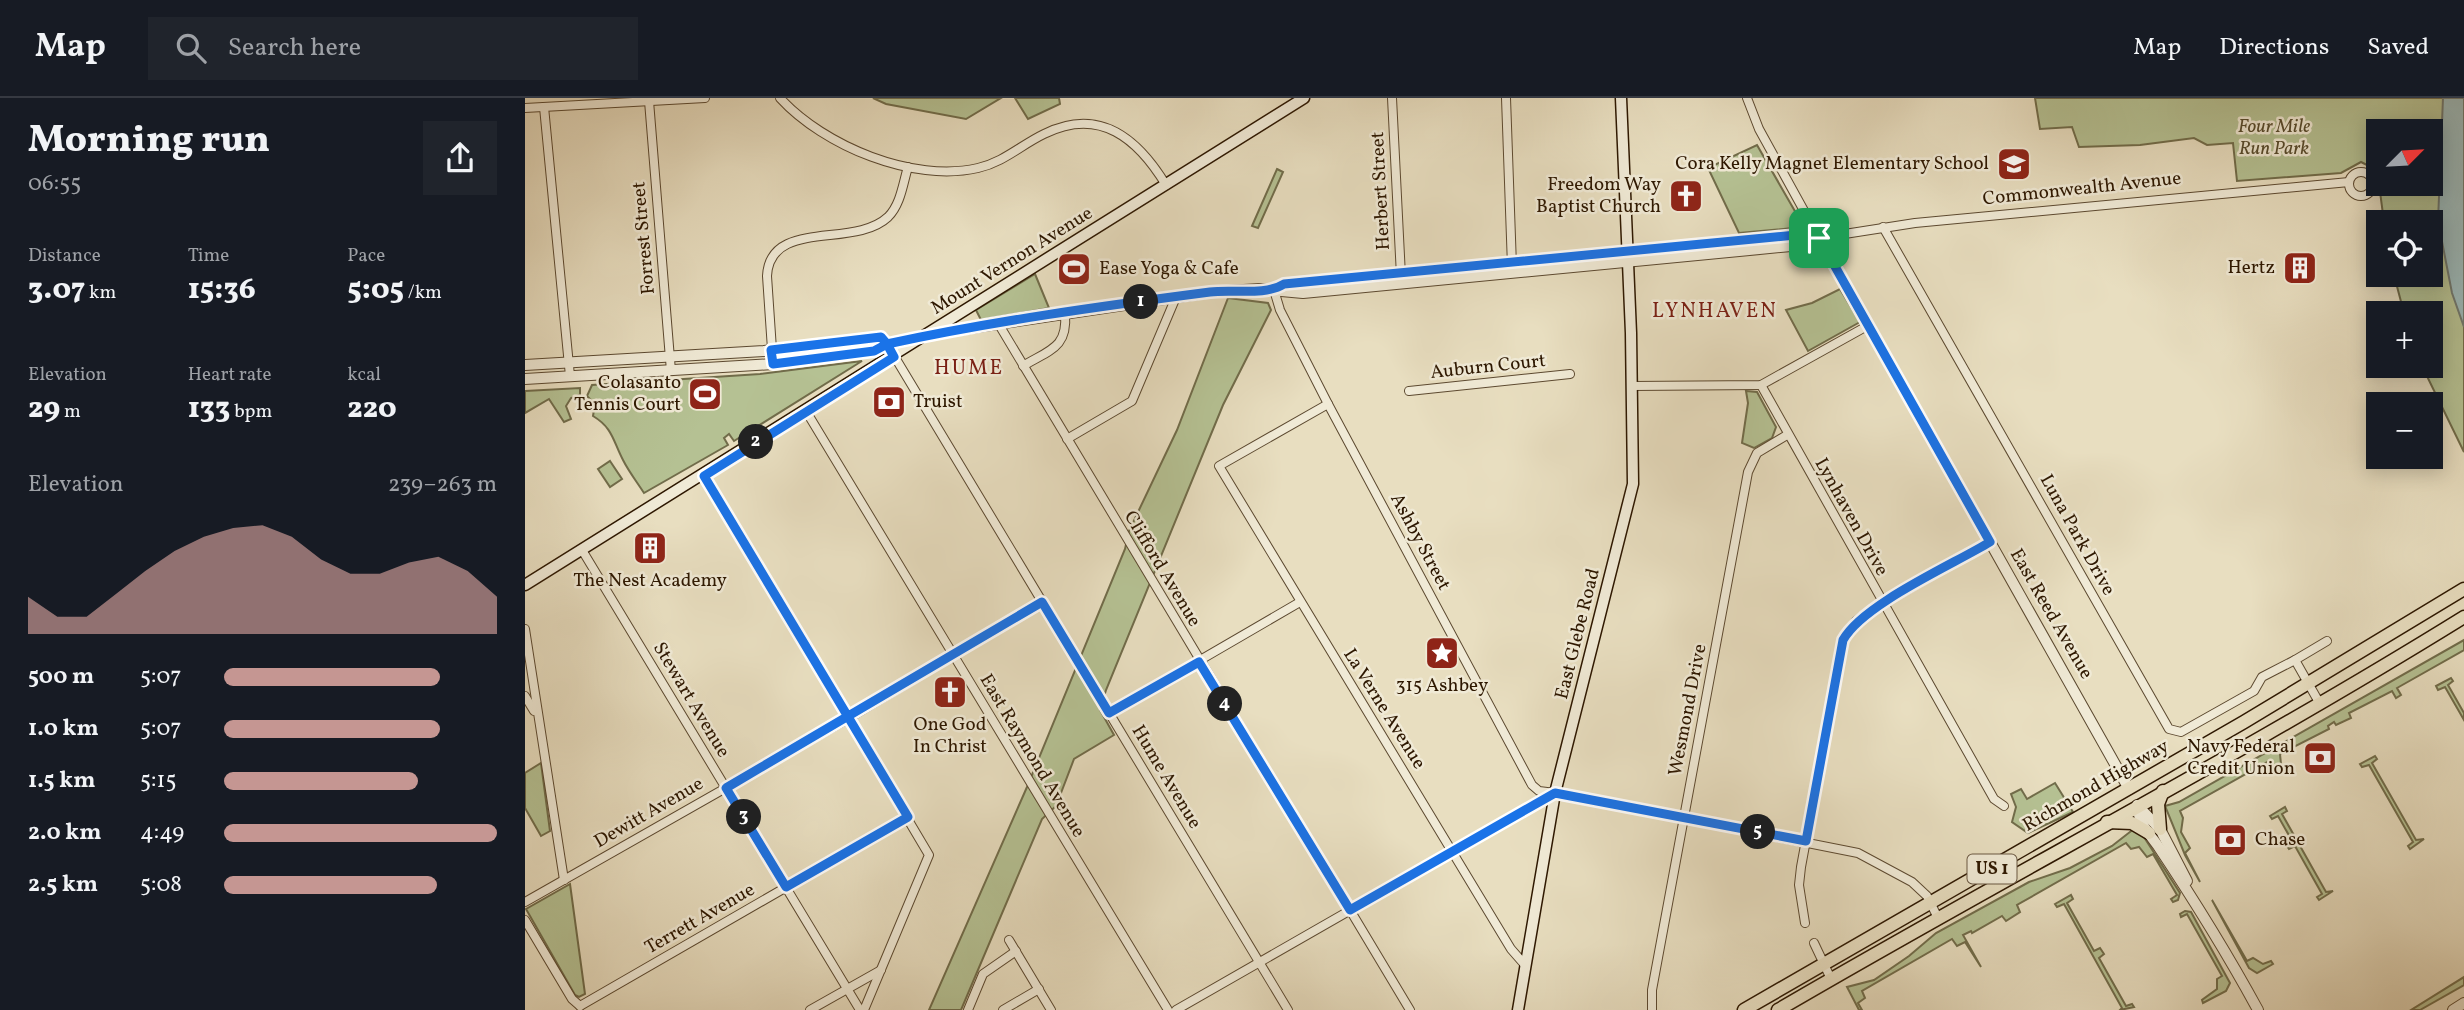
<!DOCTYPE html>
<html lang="en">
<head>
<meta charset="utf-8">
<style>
  body { margin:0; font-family:Vollkorn,serif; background:#20242c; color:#f1f3f6; height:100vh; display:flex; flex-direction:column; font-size:26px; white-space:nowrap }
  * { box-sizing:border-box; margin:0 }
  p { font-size:23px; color:#9ea1a6 }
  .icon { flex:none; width:38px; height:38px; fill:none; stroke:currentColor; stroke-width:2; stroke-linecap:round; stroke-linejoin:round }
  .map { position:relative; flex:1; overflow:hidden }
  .details { display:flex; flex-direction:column; background:#171b24; width:525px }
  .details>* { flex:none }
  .needle { width:46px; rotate:66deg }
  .buttons { position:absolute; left:1841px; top:21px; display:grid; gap:14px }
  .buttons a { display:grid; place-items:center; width:77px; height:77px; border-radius:0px; background:#171b24; box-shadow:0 4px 18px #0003; font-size:35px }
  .pin { position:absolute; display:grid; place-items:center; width:60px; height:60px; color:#fff; margin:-30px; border-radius:14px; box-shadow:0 4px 10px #0006 }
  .km { position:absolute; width:35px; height:35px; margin:-18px; border-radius:50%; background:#222; color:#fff; font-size:19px; line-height:35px; text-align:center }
  .round { display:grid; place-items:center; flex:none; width:74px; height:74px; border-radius:0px; background:#20242c }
  .summary { display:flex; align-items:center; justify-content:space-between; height:119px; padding:0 28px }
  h1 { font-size:38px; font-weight:800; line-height:52px }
  .stats { display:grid; grid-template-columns:repeat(3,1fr); gap:10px; height:119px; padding:7px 28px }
  .stats div { display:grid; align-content:center }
  .stats b { font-size:30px; font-weight:800 }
  .stats small { font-size:19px; font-weight:400 }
  .stats p { font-size:19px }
  .chart { height:196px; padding:14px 28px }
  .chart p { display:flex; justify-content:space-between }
  .chart svg { width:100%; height:126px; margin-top:7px; fill:#c59692; opacity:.7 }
  ul { padding:0 28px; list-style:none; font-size:23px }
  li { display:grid; grid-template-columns:112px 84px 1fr; align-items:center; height:52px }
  li i { height:18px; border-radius:9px; background:#c59692 }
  header { display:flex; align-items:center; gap:42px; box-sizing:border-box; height:98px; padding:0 35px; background:#171b24; border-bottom:2px solid #363941 }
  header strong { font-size:33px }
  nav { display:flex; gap:38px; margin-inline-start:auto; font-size:24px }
  .search { width:490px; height:63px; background:#20242c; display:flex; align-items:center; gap:18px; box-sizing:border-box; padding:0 24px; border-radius:0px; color:#9ea1a6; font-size:26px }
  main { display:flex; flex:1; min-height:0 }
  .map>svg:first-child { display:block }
  .green { fill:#b5c193; stroke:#716c4a; stroke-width:2 }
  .water { fill:#9bbabc; stroke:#6f7971; stroke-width:2 }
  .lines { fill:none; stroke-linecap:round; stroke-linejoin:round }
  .minor-casing { stroke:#5c4930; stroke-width:10 }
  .tertiary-casing { stroke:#5c4930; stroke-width:12 }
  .secondary-casing { stroke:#2d1700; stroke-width:13 }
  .trunk-casing { stroke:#2d1700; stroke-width:15 }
  .minor { stroke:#f0ead6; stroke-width:8 }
  .tertiary { stroke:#f0ead6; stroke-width:10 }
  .secondary { stroke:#f0ead6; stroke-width:10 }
  .trunk { stroke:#e8dec0; stroke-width:12 }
  .route-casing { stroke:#fff; stroke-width:14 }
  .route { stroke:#1a73e8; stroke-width:9 }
  .labels { text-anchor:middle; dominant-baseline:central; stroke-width:5; stroke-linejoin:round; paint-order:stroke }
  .shield { fill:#f0ead6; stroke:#685640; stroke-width:2 }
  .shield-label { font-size:18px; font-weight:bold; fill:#2d1700 }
  .park-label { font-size:19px; font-style:italic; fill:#564a2c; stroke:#f0ead6 }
  .poi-label { font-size:19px; fill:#2d1700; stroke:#f0ead6; text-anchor:end }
  .street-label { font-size:19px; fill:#2d1700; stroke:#f0ead6 }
  .neighbourhood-label { font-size:21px; letter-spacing:2px; fill:#7a1f14; stroke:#f0ead6 }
</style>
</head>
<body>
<header>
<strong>Map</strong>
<div class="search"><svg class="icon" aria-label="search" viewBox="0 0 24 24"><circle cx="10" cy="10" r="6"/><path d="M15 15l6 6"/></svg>Search here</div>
<nav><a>Map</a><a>Directions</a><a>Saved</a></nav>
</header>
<main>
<section class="details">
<div class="summary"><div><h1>Morning run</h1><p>06:55</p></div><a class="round"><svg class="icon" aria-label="share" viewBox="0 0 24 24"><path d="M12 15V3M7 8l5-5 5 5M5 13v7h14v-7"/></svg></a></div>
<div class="stats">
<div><p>Distance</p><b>3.07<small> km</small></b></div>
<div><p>Time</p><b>15:36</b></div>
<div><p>Pace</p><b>5:05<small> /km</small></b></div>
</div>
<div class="stats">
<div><p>Elevation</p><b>29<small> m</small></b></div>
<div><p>Heart rate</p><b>133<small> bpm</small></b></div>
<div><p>kcal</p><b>220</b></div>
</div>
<div class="chart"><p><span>Elevation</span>239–263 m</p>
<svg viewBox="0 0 160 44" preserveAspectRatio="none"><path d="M0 44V31L10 38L20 38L30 30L40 22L50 15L60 10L70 7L80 6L90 10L100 18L110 23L120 23L130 19L140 17L150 22L160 31V44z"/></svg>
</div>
<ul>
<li><b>500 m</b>5:07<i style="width:79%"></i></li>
<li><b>1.0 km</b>5:07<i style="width:79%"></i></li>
<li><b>1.5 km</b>5:15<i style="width:71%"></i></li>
<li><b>2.0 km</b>4:49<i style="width:100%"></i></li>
<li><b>2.5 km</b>5:08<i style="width:78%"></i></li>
</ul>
</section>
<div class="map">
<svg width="1939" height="912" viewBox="0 0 1939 912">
  <rect width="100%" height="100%" fill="#e8dec0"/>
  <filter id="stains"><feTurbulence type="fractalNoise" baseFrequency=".00286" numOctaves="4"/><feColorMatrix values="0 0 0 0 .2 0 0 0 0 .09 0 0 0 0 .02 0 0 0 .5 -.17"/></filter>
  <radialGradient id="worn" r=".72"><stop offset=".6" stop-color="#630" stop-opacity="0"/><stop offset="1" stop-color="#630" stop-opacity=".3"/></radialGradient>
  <g class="green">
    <path d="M348,0h128l-35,21 -80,-15z"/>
    <path d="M490,0h44l1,6 -32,15z"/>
    <path d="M1510,0h429v354l-42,-86h9v-53h-27l-10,-38h37v-53h-47l-5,-38h52v-53h-53v48l-3,-10 -14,-7 -20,11 -104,8 -4,-38 -26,2 -13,-7 -54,7 -61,2 -7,-20 -32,2z"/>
    <path d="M1232,47l47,82 -65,6 -31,-65z"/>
    <path d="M752,71l6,3 -25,56 -6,-2z"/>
    <path d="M510,176l14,34 -68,12 -5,-10z"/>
    <path d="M1315,191l20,33 -52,29 -22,-41 26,-7z"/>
    <path d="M703,200l40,5 3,7 -48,95 -117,285 -6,20 14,25 -40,24 -18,47 -14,13 -81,191h-32l98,-223 98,-238 4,-18 48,-101z"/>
    <path d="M337,263l-128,80 -5,-7 -5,4 4,7 -84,48c-7,-11 -15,-21 -21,-33 -10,-19 -10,-32 -30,-44l2,-12 -8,-8 5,-11 168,-11z"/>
    <path d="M55,290v7l-9,3 -5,8 5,13 -7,3 -15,-23 -24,14v-22z"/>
    <path d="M1221,293l11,1 19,35 -4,11 -18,10 -12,-5 6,-40z"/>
    <path d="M85,363l12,18 -12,8 -12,-18z"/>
    <path d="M1939,542v10l-67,38 4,7 -5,3 -4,-7 -43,22 2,5 -15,7 -2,-3 -6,4 1,3 -49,25 1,10 -7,4 -5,-7 -89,50 3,7 -2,14 9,16 -5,5 15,29 -15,-27 -20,-49 14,-4z"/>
    <path d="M1926,580l2,3 -5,4 16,28v7l-19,-33 -7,3 -2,-4z"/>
    <path d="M1850,658l2,3 -5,4 44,77 8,-1 -14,10 -2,-3 5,-4 -44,-77 -7,2 -2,-3z"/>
    <path d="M16,665l9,68 -9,5 -16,-28v-35z"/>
    <path d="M1530,685l18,29 -45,21 -16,-11 4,-15 -5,-13 10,-5 6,10z"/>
    <path d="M1760,709l2,4 -5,3 44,78 7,-1 -14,9 -2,-3 5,-3 -27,-48 -6,3 -4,-6 6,-4 -13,-23 -6,3 -2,-3z"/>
    <path d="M1610,730l7,6 38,59 -2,7 -5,2 -2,-3 6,-4 -24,-41 -6,3 -8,-10 -8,2 -5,-6 -109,62 3,7 -14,9 -4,-5 -30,17 -1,-2 -8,4 18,32 -16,-25 -8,4 -5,-7 -90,52 3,7 -7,5 4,7h-3l-12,-23 27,-7 35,-24 27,-23 93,-51 41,-14 42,-22z"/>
    <path d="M45,786l15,110 -6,3 -4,-2 -49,-86z"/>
    <path d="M1546,797l2,4 -6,4 27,48 6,-3 4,6 -5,4 27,48 6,-2 2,3 -14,3 2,-2 -58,-104 -7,3 -2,-3z"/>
    <path d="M1687,802l35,61 6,-3 10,6 8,-3 2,3 -16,9 -8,-5z"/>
    <path d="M1660,813l6,1 39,71 -4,8 -23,12 -1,-3 15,-11v-10l5,-3 -35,-62 -6,3 -1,-3z"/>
    <path d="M1939,879v8l-44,25h-9z"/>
  </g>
  <path class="water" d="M1918,0h21v229l-12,-34 -14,-72z"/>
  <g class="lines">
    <g class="minor-casing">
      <g id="minor">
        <path d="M255,0c44,48 133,85 198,70 26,-6 43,-23 66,-34 56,-28 94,5 122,51"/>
        <path d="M867,0l9,178"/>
        <path d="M981,0l6,168"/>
        <path d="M1222,0l12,31 60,109 96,-15 434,-41"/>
        <path d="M124,3l22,270"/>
        <path d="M19,9l26,269"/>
        <path d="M0,10l180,-10"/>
        <circle cx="1836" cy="86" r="12"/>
        <path d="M1358,129l286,502 12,3 73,-41 8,-14 33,-17"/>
        <path d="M749,192l6,20 48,94 204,381 7,6 16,2"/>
        <path d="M473,225l412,687"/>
        <path d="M362,246l401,666"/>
        <path d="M248,266l-6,-88c3,-58 87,-27 121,-59 13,-13 15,-34 20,-50"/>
        <path d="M498,268c26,-16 45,-18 42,-52"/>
        <path d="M1236,287l233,414 10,7"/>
        <path d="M1107,288l129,-1 108,-60"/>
        <path d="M884,293l161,-17"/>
        <path d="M803,306l-109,62 292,483 14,16"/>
        <path d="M281,313l362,599"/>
        <path d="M542,341l65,-38 44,-104"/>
        <path d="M179,378l225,379 -65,155"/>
        <path d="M57,452l278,460"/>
        <path d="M0,531l39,251"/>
        <path d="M0,598l9,15"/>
        <path d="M1795,606l-25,-44 32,-19"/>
        <path d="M584,615l191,-111"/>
        <path d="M0,804l324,-184 193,-116"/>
        <path d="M0,822l47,79 8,7"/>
        <path d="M1280,825l-6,-38 2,-18 42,-227 13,-19 12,-9 122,-70"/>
        <path d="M484,842l42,70"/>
        <path d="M1289,845l17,36"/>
        <path d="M55,908l328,-189"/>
        <path d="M285,912l71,-40"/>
        <path d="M443,912l15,-36 33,-23"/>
        <path d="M478,912l36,-21"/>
        <path d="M651,912l379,-217 303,60 54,29 15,14 11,22"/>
        <path d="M1127,912v-20l96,-518 9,-19 30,-18"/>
      </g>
    </g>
    <g class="tertiary-casing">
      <g id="tertiary">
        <path d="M1294,140l310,551"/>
        <path d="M749,192l10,-6 522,-50 13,4"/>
        <path d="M0,267l239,-14 118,-14 5,7"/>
        <path d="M0,281l248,-15 101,-14 13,-6 64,-13 260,-39 49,-3 43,4 509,-49 7,-6"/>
        <path d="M1612,707l23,24 27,52"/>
        <path d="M1613,710c0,14 13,28 20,38 36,54 69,107 100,164"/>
        <path d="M1928,912l11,-7"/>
      </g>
    </g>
    <g class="secondary-casing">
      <g id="secondary">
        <path d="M0,487l779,-487"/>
        <path d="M993,912l37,-217 78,-309 -2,-151 -10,-235"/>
      </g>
    </g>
    <g class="trunk-casing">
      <g id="trunk">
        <path d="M1582,724l25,1 17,10"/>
        <path d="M1635,731l-2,-25 5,-13"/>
        <path d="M1219,912l500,-288 220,-133"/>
        <path d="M1253,912c227,-133 462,-254 686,-393"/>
      </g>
    </g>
    <use href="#minor" class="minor"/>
    <use href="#tertiary" class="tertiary"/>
    <use href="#secondary" class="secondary"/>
    <use href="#trunk" class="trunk"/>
  </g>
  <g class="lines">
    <g class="route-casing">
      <path id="route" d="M1294,140l-13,-4 -522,50c-19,12 -51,5 -74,8 -108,14 -217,29 -323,52l-6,-7 -110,13 2,14 101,-13 13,-7 7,13 -190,119 204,341 -122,70 -60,-99 316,-186 67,111 90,-51 151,248 205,-117 251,48 37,-201c20,-36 109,-75 147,-98l-171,-304"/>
    </g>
    <use href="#route" class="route"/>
  </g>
  <defs>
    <g id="school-square" transform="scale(1.75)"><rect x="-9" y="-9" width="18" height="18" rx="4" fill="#8f2418" stroke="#f0ead6"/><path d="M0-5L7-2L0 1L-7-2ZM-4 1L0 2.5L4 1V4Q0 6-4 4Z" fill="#fff"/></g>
    <g id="church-square" transform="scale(1.75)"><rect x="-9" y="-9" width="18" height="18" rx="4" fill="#8f2418" stroke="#f0ead6"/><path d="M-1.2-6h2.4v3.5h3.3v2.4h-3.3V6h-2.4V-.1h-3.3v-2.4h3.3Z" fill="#fff"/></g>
    <g id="building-square" transform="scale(1.75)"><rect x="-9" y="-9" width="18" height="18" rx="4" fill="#8f2418" stroke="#f0ead6"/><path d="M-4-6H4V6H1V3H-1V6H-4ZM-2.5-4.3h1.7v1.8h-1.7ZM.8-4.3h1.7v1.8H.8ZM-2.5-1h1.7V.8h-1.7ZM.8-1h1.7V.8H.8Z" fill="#fff"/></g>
    <g id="stadium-square" transform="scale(1.75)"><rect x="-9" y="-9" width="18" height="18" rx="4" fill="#8f2418" stroke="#f0ead6"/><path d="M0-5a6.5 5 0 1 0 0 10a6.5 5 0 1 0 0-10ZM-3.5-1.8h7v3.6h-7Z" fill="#fff"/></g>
    <g id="bank-square" transform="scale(1.75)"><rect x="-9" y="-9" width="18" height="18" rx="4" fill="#8f2418" stroke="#f0ead6"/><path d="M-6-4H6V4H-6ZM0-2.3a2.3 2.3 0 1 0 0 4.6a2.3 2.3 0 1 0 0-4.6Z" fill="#fff"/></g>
    <g id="sight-square" transform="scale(1.75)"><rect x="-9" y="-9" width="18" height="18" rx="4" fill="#8f2418" stroke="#f0ead6"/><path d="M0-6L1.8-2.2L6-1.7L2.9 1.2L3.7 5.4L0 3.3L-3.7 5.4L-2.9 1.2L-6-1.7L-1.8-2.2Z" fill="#fff"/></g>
  </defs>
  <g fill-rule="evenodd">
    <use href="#school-square" x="1489" y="66"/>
    <use href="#church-square" x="1161" y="98"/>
    <use href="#building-square" x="1775" y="170"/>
    <use href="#stadium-square" x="549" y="171"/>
    <use href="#stadium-square" x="180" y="296"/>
    <use href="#bank-square" x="364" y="304"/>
    <use href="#building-square" x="125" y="450"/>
    <use href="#sight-square" x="917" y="555"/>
    <use href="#church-square" x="425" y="594"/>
    <use href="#bank-square" x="1795" y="660"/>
    <use href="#bank-square" x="1705" y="742"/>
  </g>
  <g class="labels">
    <rect class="shield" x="1442.5" y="756.5" width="49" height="29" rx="5"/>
    <g class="shield-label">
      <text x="1467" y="771">US 1</text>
    </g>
    <g class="park-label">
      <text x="1749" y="29">Four Mile<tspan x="1749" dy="22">Run Park</tspan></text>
    </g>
    <g class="poi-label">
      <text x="1464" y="66">Cora Kelly Magnet Elementary School</text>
      <text x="1136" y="87">Freedom Way<tspan x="1136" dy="22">Baptist Church</tspan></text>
      <text x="1750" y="170">Hertz</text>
      <text x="574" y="171" text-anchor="start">Ease Yoga &amp; Cafe</text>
      <text x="156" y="285">Colasanto<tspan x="156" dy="22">Tennis Court</tspan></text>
      <text x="388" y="304" text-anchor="start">Truist</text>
      <text x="125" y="483" text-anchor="middle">The Nest Academy</text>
      <text x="917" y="588" text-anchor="middle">315 Ashbey</text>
      <text x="425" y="627" text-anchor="middle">One God<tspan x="425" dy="22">In Christ</tspan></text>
      <text x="1770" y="649">Navy Federal<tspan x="1770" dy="22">Credit Union</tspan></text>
      <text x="1730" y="742" text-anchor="start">Chase</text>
    </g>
    <g class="street-label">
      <text transform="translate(1557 91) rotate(-6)">Commonwealth Avenue</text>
      <text transform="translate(856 93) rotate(-93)">Herbert Street</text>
      <text transform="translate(119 140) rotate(-95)">Forrest Street</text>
      <text transform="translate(487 163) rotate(-32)">Mount Vernon Avenue</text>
      <text transform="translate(963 269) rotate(-6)">Auburn Court</text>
      <text transform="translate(1326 419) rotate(61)">Lynhaven Drive</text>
      <text transform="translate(1552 437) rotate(61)">Luna Park Drive</text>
      <text transform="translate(895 444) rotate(62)">Ashby Street</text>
      <text transform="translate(637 471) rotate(59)">Clifford Avenue</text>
      <text transform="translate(1526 516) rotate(60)">East Reed Avenue</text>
      <text transform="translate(1053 536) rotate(-76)">East Glebe Road</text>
      <text transform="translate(166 602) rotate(59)">Stewart Avenue</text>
      <text transform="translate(859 611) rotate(58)">La Verne Avenue</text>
      <text transform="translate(1163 612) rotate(-79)">Wesmond Drive</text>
      <text transform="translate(507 658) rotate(59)">East Raymond Avenue</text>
      <text transform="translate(641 679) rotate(59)">Hume Avenue</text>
      <text transform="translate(1571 688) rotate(-30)">Richmond Highway</text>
      <text transform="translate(124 715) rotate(-30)">Dewitt Avenue</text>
      <text transform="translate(175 821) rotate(-30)">Terrett Avenue</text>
    </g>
    <g class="neighbourhood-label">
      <text x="1190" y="213">LYNHAVEN</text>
      <text x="444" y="270">HUME</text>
    </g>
  </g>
  <rect width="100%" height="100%" filter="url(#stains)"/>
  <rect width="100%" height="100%" fill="url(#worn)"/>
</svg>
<div class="buttons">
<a><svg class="needle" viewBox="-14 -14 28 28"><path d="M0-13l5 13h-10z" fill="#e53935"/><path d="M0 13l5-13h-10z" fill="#9ea1a6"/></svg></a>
<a><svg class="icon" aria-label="locate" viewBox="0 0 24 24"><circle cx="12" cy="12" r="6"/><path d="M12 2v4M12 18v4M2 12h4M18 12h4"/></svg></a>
<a>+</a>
<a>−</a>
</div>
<div class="pin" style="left:1294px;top:140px;background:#1e9e55"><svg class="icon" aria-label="arrive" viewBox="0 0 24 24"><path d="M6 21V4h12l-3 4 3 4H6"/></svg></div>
<b class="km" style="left:616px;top:204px">1</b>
<b class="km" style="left:231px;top:344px">2</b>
<b class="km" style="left:219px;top:719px">3</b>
<b class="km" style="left:700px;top:606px">4</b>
<b class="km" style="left:1233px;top:734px">5</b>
</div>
</main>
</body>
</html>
